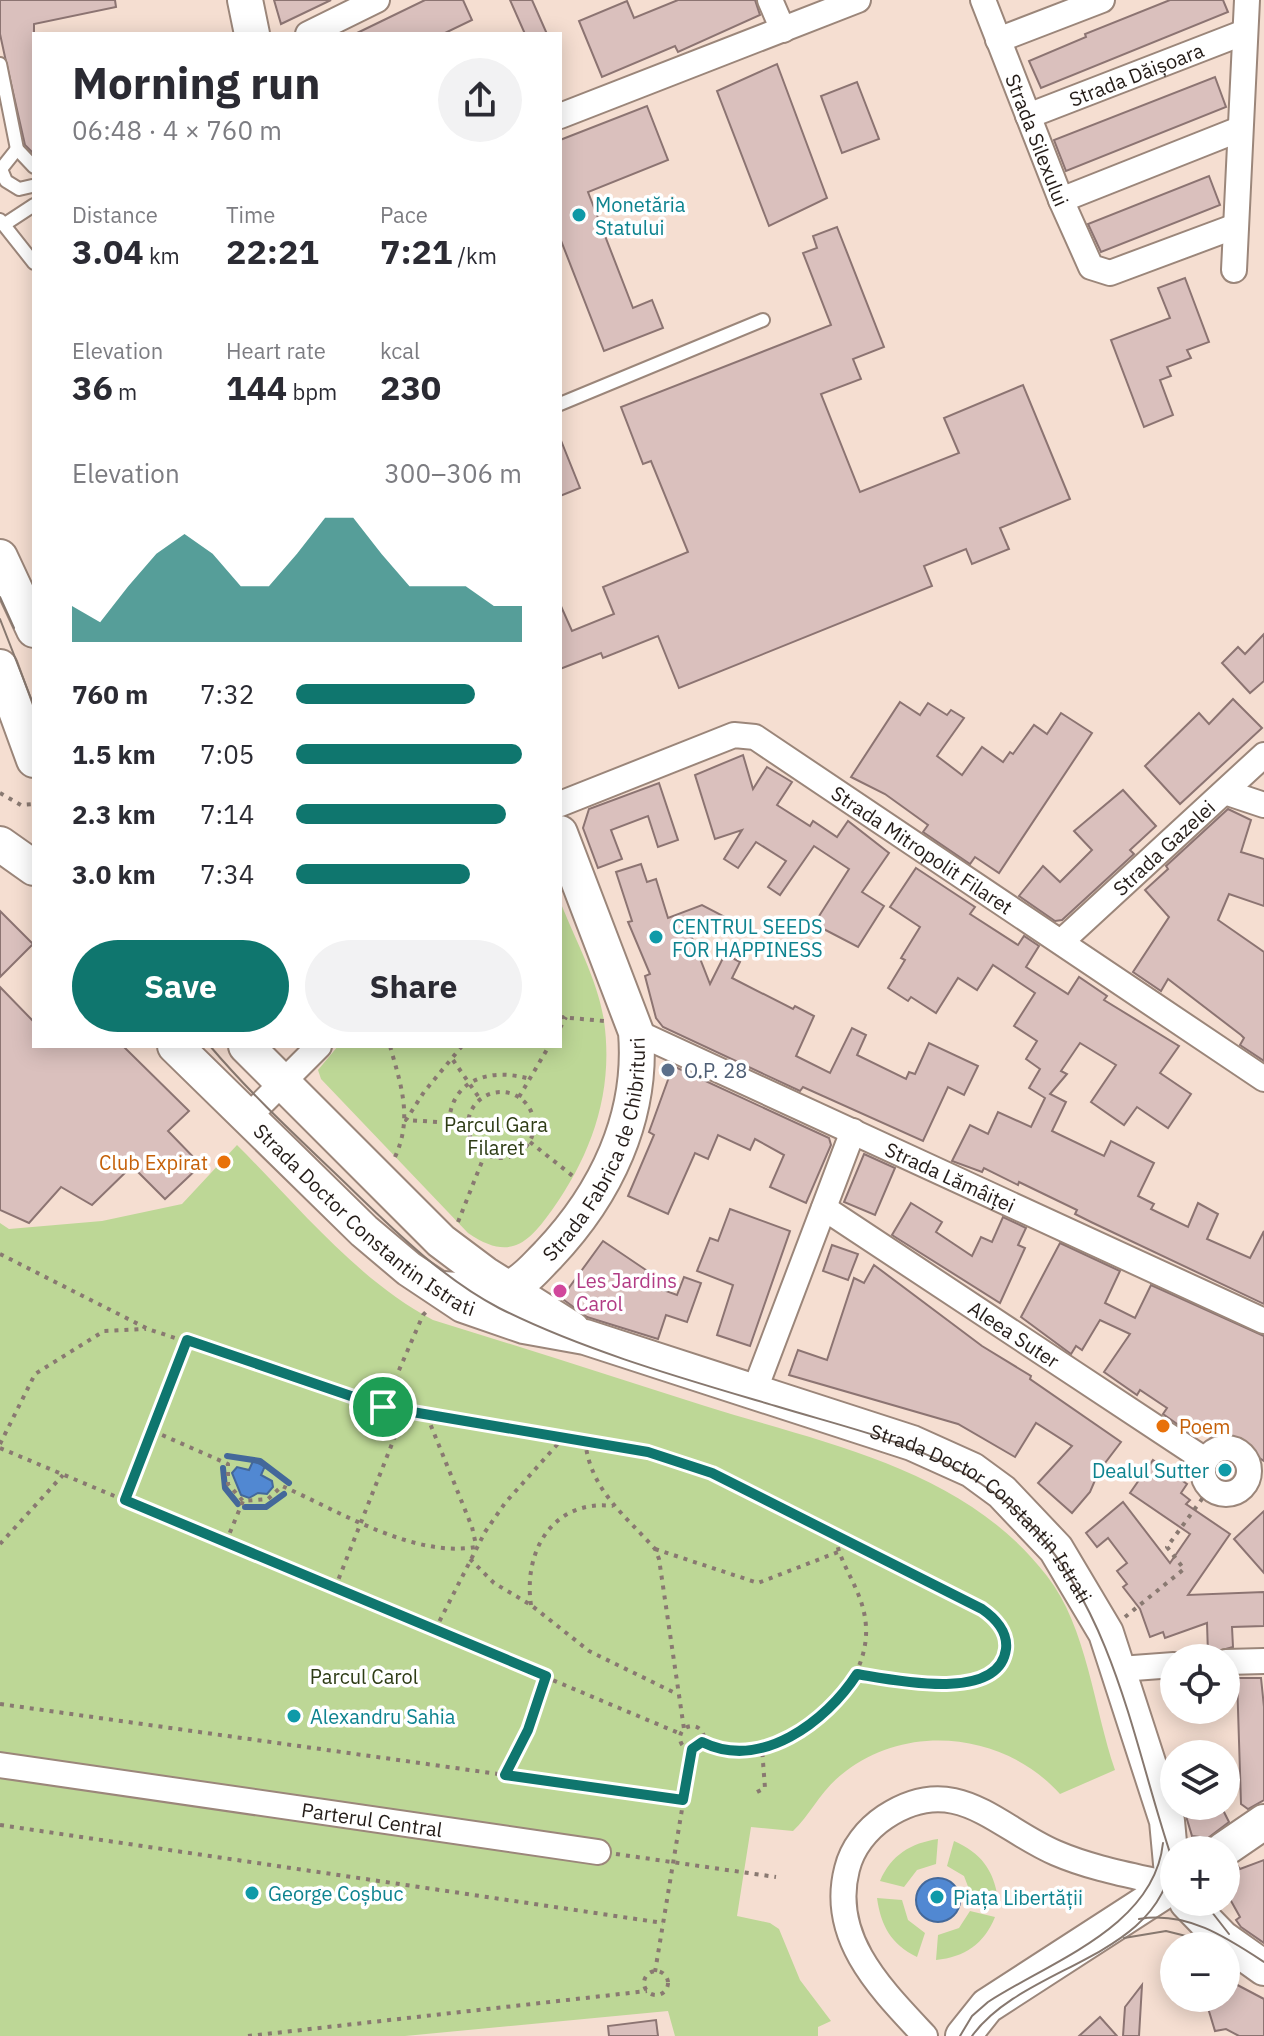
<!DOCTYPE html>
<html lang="en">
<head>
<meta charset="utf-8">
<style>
  body { margin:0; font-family:"IBM Plex Sans",sans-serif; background:#f2f2f3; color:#2b2b33; height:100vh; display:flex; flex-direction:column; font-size:30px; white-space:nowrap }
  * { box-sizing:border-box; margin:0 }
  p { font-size:26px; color:#7c7c81 }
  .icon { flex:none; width:44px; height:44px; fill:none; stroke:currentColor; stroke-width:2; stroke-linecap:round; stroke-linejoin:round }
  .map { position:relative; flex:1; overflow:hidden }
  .panel { position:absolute; left:32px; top:32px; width:530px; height:1016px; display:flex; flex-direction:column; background:#fff; border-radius:0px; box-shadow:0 4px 20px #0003 }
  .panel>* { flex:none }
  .fabs { position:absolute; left:1160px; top:1644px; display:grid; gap:16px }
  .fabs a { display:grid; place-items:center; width:80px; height:80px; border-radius:50%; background:#fff; box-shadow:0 4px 20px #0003; font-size:40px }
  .pin { position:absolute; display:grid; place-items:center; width:68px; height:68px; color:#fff; margin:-34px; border:4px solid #fff; border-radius:50%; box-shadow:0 2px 8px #0007 }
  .round { display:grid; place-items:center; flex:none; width:84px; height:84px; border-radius:42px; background:#f2f2f3 }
  .head { display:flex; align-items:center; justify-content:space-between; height:136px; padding:0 40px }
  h1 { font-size:44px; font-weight:700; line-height:60px }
  .figures { display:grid; grid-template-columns:repeat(3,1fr); gap:12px; height:136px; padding:8px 40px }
  .figures div { display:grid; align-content:center }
  .figures b { font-size:34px; font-weight:700 }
  .figures small { font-size:22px; font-weight:400 }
  .figures p { font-size:22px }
  .chart { height:224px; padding:16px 40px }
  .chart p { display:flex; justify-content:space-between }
  .chart svg { width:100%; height:144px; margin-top:8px; fill:#0f766e; opacity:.7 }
  .button { display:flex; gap:16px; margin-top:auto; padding:16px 40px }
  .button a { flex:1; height:92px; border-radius:48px; background:#0f766e; color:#fff; font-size:32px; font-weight:700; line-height:92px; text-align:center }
  .button a+a { background:#f2f2f3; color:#2b2b33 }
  ul { padding:0 40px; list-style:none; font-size:26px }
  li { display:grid; grid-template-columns:128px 96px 1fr; align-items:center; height:60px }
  li i { height:20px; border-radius:10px; background:#0f766e }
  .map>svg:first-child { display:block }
  .green { fill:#bdd796 }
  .water { fill:#5188d2; stroke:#44689a; stroke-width:2 }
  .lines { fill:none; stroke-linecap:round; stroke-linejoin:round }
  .stream { stroke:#44689a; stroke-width:6 }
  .building { fill:#dac0bd; stroke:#8c7472; stroke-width:2 }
  .lane-casing { stroke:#9b867a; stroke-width:16 }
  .street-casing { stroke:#9b867a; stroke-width:28 }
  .secondary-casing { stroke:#9b867a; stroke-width:38 }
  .path { stroke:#897971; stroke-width:4; stroke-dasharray:4 6; stroke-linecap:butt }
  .lane { stroke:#fff; stroke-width:12 }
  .street { stroke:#fff; stroke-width:24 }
  .secondary { stroke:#fff; stroke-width:34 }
  .tram { stroke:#87786f; stroke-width:2 }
  .route-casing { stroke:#fff; stroke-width:16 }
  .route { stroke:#0f766e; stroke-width:10 }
  .culture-dot { fill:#0f9aa8; stroke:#fff; stroke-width:3 }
  .service-dot { fill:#5c6f8a; stroke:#fff; stroke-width:3 }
  .food-dot { fill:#e8710a; stroke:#fff; stroke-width:3 }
  .hotel-dot { fill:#d1479c; stroke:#fff; stroke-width:3 }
  .labels { text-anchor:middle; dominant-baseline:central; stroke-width:7; stroke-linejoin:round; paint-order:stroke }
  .street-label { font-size:20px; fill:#241c18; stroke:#fff }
  .culture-label { font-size:20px; fill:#0d838f; stroke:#fff; text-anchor:start }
  .service-label { font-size:20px; fill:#4e5e75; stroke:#fff; text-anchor:start }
  .park-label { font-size:20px; fill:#2e3c15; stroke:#fff }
  .food-label { font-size:20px; fill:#c56008; stroke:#fff; text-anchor:end }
  .hotel-label { font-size:20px; fill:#b23c85; stroke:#fff; text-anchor:start }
</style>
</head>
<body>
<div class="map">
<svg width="1264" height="2036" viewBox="0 0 1264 2036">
  <rect width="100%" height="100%" fill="#f5ded1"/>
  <g class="green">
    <path d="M560,901c15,39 38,79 44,120 10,70 -12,133 -52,189 -25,35 -43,51 -84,23l-147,-154 -3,-9 20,-24h222z"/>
    <path d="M237,1145c60,60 120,135 196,175 91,28 181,57 272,86 121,38 260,63 342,170 40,51 47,133 68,194l-55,24c-54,-60 -149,-72 -214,-23 -25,18 -34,42 -53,60l-42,-4 -14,89 33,7 9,6 21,51 31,41 -13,6v9h-143l-7,-25 -263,25h-405v-813l9,6 93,-8 80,-17z"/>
    <path d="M938,1839l-2,25 -19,6 -13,17 -24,-6c11,-26 31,-38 58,-42z"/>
    <path d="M954,1841c27,12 39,28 44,57l-26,-1 -8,-21 -17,-10z"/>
    <path d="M877,1898l25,2 6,20 17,13 -8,24c-26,-13 -36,-31 -40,-59z"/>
    <path d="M970,1911l25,6c-11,27 -30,40 -59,43l2,-25 21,-7z"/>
  </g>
  <g class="water">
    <path d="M253,1461l12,5 -4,9 11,6 1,6 -6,7 -9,-1 -9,5 -8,-3 -9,-22 5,-6 12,3z"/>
    <circle cx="938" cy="1900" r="22"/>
  </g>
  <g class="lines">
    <g class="stream">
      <path d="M227,1456l33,5 29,22"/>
      <path d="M223,1468l2,20 13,16"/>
      <path d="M245,1507h21l18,-13"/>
    </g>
  </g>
  <g class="building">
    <path d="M0,0h115l1,7 -82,17v130l-9,-9 -20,-88 -5,-23z"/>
    <path d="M274,0h57l-50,24z"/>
    <path d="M425,0h38l9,20 -29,14h-88z"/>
    <path d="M510,0h22l15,34h-22z"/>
    <path d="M678,0h77l5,15 -82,37 -3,-6 -73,31 -23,-56 48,-20 7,17z"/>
    <path d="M1170,0h53l5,12 -187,76 -12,-27 57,-24 -1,-3z"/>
    <path d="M777,64l50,134 -58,28 -52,-135z"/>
    <path d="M1215,77l11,30 -160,64 -12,-31z"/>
    <path d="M857,82l22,57 -37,14 -21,-57z"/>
    <path d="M647,106l21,54 -80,32 45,116 19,-8 11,28 -59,23 -44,-113v-98z"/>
    <path d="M1209,176l11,29 -119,47 -13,-28z"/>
    <path d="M837,227l47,120 -31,12 8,20 -40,15 39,98 99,-39 -15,-35 79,-33 47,114 -70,29 9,21 -37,15 -6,-15 -42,17 8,20 -253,102 -21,-52 -55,22 -2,-5 -41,16v-65l12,27 42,-17 -11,-27 85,-35 -37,-91 -8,3 -22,-57 210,-82 -28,-72 14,-5 -4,-12z"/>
    <path d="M1185,278l24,64 -22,8 4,8 -24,9 4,9 -11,4 13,35 -29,12 -33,-87 59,-22 -12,-30z"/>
    <path d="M560,438l20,50 -20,8z"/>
    <path d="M1264,634v47l-14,12 -28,-30 16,-16 7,7z"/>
    <path d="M1233,699l29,29 -82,76 -35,-38 54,-53 10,11z"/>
    <path d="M900,702l20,13 8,-12 19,12 4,-5 13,8 -27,38 25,19 20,-28 21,15 7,-10 3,2 21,-29 13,9 14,-21 31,20 -93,140 -24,-16 -5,7 -47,-32 5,-7 -43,-31 -34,-17z"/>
    <path d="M743,755l10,34 14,-22 25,15 -15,23 33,21 3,-5 24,16 11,-16 41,32 -27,39 22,14 -26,41 -44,-23 35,-55 -35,-23 -34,49 -12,-8 18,-26 -30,-19 -18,26 -14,-9 18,-29 -27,9 -20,-64z"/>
    <path d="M659,783l19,57 -20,7 -10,-31 -37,14 11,29 -24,9 -15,-40 6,-19z"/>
    <path d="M1123,790l33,36 -26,24 4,4 -72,66 -7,1 -36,-25 24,-30 17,16 32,-32 -18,-19z"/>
    <path d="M1228,809l23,11 -10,32 23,7v47l-35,-12 -11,26 46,32v109l-24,-16 4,-7 -3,-3 -73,-56 -7,12 -28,-19 36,-55 -24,-27 23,-21 -2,-3z"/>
    <path d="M641,864l6,18 9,-3 12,39 34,-13 25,13 -42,16 7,4 18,46 15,-30 15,8 -8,16 61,31 2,-3 19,10 -18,40 34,17 22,-45 14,7 -9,20 49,24 3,-7 6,2 14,-31 49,23 -14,29 -16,-8 -25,54 -120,-54 -3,4 -137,-64 -7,-9 -11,-42 5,-2 -22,-52 4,-1 -16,-49z"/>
    <path d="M916,868l59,39 -5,7 48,31 6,-9 15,10 -13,21 42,27 11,-17 28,19 -3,4 75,46 -19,27 31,21 -23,34 -31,-21 -13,18 -33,-23 25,-37 -36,-22 -19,28 6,3 -17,20 16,8 -14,29 52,25 7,-15 43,22 -16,33 16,8 -3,5 37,18 10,-24 20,11 -11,25 43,19 14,-27v73l-173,-82 -16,-8 2,-4 -58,-28 -1,3 -34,-17 -2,4 -30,-11 18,-36 18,9 10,-22 33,15 14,-29 -16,-10 11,-19 -14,-10 11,-18 -23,-15 21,-33 -42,-28 -16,25 -19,-12 -22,35 -25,-16 -3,4 -20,-13 17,-28 -4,-2 19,-31 -30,-20z"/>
    <path d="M0,911l33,33 -33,33z"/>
    <path d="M0,987l34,35v24h89l66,65 -21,20 33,34 -36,34 -33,-33 -40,39 -31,-18 -32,36 -29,-13z"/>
    <path d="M673,1066l156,72 2,7 -25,58 -36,-16 14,-32 -29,-16 -5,11 -32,-15 -10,24 -13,-6 -27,61 -40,-18 26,-61 -5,-3z"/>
    <path d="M864,1154l31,14 -20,47 -31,-13z"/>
    <path d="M911,1203l31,19 -6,10 36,24 9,-19 11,5 11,-25 23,11 -8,17 7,3 -25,55 -108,-68z"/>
    <path d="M730,1209l60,22 -40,115 -33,-11 16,-50 -36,-14 13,-33 8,3z"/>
    <path d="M603,1241l43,29 -5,12 36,13 7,-18 17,6 -14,39 -21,-7 -8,24 -71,-22 -23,-17 -1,-4z"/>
    <path d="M1060,1243l60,28 -15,32 30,15 16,-33 113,51v125l-38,-24 -5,7 -37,-24 -4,6 -17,-12 4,-6 -27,-18 -3,5 -33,-23 26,-38 -30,-14 -18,30 -6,-4 -5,8 -50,-37z"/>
    <path d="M832,1245l26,9 -10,26 -25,-9z"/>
    <path d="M874,1265l108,81 49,30 -1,3 91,63 -22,29 -9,21 -18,21 -34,-30 34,-37 -36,-23 -21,34 -57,-33 -169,-49 9,-25 29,10 27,-82 10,5z"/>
    <path d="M1153,1460l34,24 -6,9 9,7 -4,4 44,30 -42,61 76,-3v34l-32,1 1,20 -25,7 -1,-31 -42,15 -2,-6 -13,5 -10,-28 -17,-22 4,-3 -10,-13 10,-8 -19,-25 -11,9 -11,-14 37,-31 47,61 20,-29 -60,-41z"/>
    <path d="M1264,1511v62l-30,-34z"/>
    <path d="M1237,1678h24l3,29v93l-16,9 -7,-5z"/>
    <path d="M1183,1806h38l8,16 -21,16 -16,-2z"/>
    <path d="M1264,1860v83l-23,-16 -5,-7 4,-3 -14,-25v-22l11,-5 3,4z"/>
    <path d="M1226,1979l38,20v37h-25l-13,-7 -11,2 -10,-33h21z"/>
    <path d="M1142,1985l-3,51h-16l2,-29z"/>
    <path d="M1100,2017l17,19h-38z"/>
    <path d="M656,2020l2,16h-49l-1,-10z"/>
  </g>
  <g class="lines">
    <g class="lane-casing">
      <g id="lane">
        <path d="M0,64l17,85 17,18"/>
        <path d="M17,149l-16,20 5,12 13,8 13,-3"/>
        <path d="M0,220l34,43"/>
        <path d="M5,224l29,-19"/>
        <path d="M560,404l203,-84"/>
      </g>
    </g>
    <g class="street-casing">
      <g id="street">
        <path d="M770,0l13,30"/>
        <path id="s1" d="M983,0l78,200 30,67 19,6 126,-47"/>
        <path d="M308,34l69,-34"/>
        <path d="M998,40l104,-40"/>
        <path d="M560,116l298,-116"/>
        <path id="s2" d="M1028,116l217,-84"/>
        <path d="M1061,200l179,-71"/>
        <path d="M1234,270l13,-270"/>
        <path d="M1225,792l39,13"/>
        <path id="s3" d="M560,804l174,-69 21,2 509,342"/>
        <path id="s4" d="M1062,941l202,-186"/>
        <path id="s5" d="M636,1032l628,289"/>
        <path d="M247,1118l72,-72"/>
        <path id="s6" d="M824,1208l381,252"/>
        <path d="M754,1392l99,-261"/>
        <circle cx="1226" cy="1471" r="23"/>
        <path d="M1226,1662l38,-1"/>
        <path d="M1120,1669l54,-4"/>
        <path id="s7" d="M0,1765l598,87"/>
        <path d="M925,2036c-44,-47 -96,-98 -78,-167 5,-21 20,-40 38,-52 71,-47 112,11 171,36 37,16 79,23 117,32"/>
      </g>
    </g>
    <g class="secondary-casing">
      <g id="secondary">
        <path d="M245,0l7,34"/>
        <path d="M0,557l34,73"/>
        <path d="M0,667l34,93"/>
        <path d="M0,844l34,24"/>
        <path id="s8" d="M175,1046l189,185 45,38 54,36 61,21 61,11 327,106 60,27 30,22 54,57 50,84 61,188 6,64"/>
        <path d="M246,1046l195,195 44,33 87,55"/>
        <path id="s9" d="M444,1289c21,1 47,6 67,-2 15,-7 26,-21 37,-32 58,-61 95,-138 88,-223l-76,-199"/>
        <path d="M1223,1850l41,-28"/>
        <path d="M1187,1902l35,36 42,30"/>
        <path d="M963,2036l24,-30 187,-121"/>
      </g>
    </g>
    <g class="path">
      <path d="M0,793l21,12 13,-1"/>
      <path d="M560,1017l44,4"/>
      <path d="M560,1028l6,-11"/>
      <path d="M390,1046c11,39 23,72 5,111"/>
      <path d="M462,1046l-38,46 -18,28 62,4"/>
      <path d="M453,1060l27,39"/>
      <circle cx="501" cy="1125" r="33"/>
      <path d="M519,1097l30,-51"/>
      <path d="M449,1122c3,-45 44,-54 81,-43"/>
      <path d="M530,1142l44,35"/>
      <path d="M458,1222l27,-68"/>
      <path d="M0,1254l148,75 235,78 265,45 64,21 123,62c5,33 29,55 31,92 4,73 -95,149 -164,115"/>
      <path d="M383,1407l40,-92 5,-5"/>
      <path d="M427,1416l45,111 4,18"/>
      <path d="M153,1431l75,33v20l15,17 25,-2 14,-13c57,25 131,72 194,61"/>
      <path d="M585,1440c5,50 39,74 70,109l4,10 25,170"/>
      <path d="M0,1444l35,-70 69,-43 42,-2"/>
      <path d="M0,1448l681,286"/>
      <path d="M125,1500l62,-160"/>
      <path d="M835,1535l147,74 11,8 14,27 -9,26 -19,11 -18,3 -104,-10"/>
      <path d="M226,1542l17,-41"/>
      <path d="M0,1544l63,-69"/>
      <path d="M655,1549l103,34 80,-31"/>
      <path d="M470,1559l24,24 37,22 58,46 88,43"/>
      <path d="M335,1588l70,-177"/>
      <path d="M531,1605c-8,-54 22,-106 82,-99"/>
      <path d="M1125,1617l59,-48 -17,-22 43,-59"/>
      <path d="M435,1630l50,-98 20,-29 59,-66"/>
      <path d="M0,1704l683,96"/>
      <circle cx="692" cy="1738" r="12"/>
      <path d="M505,1775l23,-45 18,-54"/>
      <path d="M757,1792l8,-4 -3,-39"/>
      <path d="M0,1825l663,98"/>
      <path d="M616,1854l160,23"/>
      <circle cx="656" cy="1983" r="12"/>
      <path d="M655,1972l37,-223"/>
      <path d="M248,2036l399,-45"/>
    </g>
    <use href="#lane" class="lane"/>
    <use href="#street" class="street"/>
    <use href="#secondary" class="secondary"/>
    <g class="tram">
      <path d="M0,597l14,31"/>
      <path d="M0,619l34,87"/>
      <path d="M210,1046c39,46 84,88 128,130 49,47 100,100 161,132 85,43 189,72 280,99 96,29 187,46 257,124 82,94 99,220 138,334"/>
      <path d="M1204,1902l25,32"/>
      <path d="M1139,1919c48,-8 87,18 125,43"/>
      <path d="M1124,1938l42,-7 44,11"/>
      <path d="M960,2036l12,-20 16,-14c63,-41 166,-75 175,-159"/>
      <path d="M972,2036c53,-73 191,-76 201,-181"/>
    </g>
  </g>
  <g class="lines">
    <g class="route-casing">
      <path id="route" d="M187,1340l196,67 265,45 64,21 270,136c13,9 26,23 24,40 -7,54 -112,31 -149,25 -31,48 -96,97 -155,68l-10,7 -9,51 -178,-25 23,-45 18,-54 -421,-176z"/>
    </g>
    <use href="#route" class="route"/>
  </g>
  <g class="culture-dot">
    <circle cx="579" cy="215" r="8"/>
    <circle cx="656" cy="937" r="8"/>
    <circle cx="1225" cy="1470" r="8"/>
    <circle cx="294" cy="1716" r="8"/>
    <circle cx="252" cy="1893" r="8"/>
    <circle cx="937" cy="1897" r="8"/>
  </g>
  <circle class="service-dot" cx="668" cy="1070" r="8"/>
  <g class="food-dot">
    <circle cx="224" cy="1162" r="8"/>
    <circle cx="1163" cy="1426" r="8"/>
  </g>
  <circle class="hotel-dot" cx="560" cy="1291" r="8"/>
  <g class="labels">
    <g class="street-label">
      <text stroke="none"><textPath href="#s2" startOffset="116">Strada Dăișoara</textPath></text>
      <text stroke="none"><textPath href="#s1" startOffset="150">Strada Silexului</textPath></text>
      <text stroke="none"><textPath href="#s3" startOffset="410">Strada Mitropolit Filaret</textPath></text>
      <text stroke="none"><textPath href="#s4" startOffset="138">Strada Gazelei</textPath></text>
      <text stroke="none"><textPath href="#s9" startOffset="236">Strada Fabrica de Chibrituri</textPath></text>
      <text stroke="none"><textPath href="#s5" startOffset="346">Strada Lămâiței</textPath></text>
      <text stroke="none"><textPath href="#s8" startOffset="258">Strada Doctor Constantin Istrati</textPath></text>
      <text stroke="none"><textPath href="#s6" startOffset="228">Aleea Suter</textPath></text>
      <text stroke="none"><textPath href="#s8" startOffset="958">Strada Doctor Constantin Istrati</textPath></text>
      <text stroke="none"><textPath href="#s7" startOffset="376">Parterul Central</textPath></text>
    </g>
    <g class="culture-label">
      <text x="595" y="204">Monetăria<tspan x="595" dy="23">Statului</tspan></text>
      <text x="672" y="926">CENTRUL SEEDS<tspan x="672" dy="23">FOR HAPPINESS</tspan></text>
      <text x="1209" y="1470" text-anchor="end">Dealul Sutter</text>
      <text x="310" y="1716">Alexandru Sahia</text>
      <text x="268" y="1893">George Coșbuc</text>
      <text x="953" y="1897">Piața Libertății</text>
    </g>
    <g class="service-label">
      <text x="684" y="1070">O.P. 28</text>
    </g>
    <g class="park-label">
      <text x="496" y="1124">Parcul Gara<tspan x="496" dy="23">Filaret</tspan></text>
      <text x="364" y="1676">Parcul Carol</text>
    </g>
    <g class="food-label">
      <text x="208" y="1162">Club Expirat</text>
      <text x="1179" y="1426" text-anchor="start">Poem</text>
    </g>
    <g class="hotel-label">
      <text x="576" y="1280">Les Jardins<tspan x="576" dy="23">Carol</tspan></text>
    </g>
  </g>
</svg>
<div class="fabs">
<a><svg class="icon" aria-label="locate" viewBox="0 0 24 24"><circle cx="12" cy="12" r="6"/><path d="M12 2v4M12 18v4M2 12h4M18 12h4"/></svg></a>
<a><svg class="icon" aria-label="layers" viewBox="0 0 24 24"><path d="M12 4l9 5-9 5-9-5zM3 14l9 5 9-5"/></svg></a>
<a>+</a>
<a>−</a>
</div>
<div class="pin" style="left:383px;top:1407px;background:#1e9e55"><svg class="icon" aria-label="arrive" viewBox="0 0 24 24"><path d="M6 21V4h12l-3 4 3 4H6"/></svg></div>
<section class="panel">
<div class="head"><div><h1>Morning run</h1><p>06:48 · 4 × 760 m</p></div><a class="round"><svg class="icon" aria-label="share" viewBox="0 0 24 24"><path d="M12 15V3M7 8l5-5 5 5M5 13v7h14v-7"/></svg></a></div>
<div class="figures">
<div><p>Distance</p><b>3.04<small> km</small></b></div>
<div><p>Time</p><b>22:21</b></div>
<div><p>Pace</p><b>7:21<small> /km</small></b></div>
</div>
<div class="figures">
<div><p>Elevation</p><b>36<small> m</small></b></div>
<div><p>Heart rate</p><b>144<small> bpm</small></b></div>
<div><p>kcal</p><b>230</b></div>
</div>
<div class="chart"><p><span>Elevation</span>300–306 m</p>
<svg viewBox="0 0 160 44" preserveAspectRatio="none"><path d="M0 44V33L10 38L20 27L30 17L40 11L50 17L60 27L70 27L80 17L90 6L100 6L110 17L120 27L130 27L140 27L150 33L160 33V44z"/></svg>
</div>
<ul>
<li><b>760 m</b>7:32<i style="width:79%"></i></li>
<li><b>1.5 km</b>7:05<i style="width:100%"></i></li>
<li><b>2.3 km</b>7:14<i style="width:93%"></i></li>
<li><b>3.0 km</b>7:34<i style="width:77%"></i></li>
</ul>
<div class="button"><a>Save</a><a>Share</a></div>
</section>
</div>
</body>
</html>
